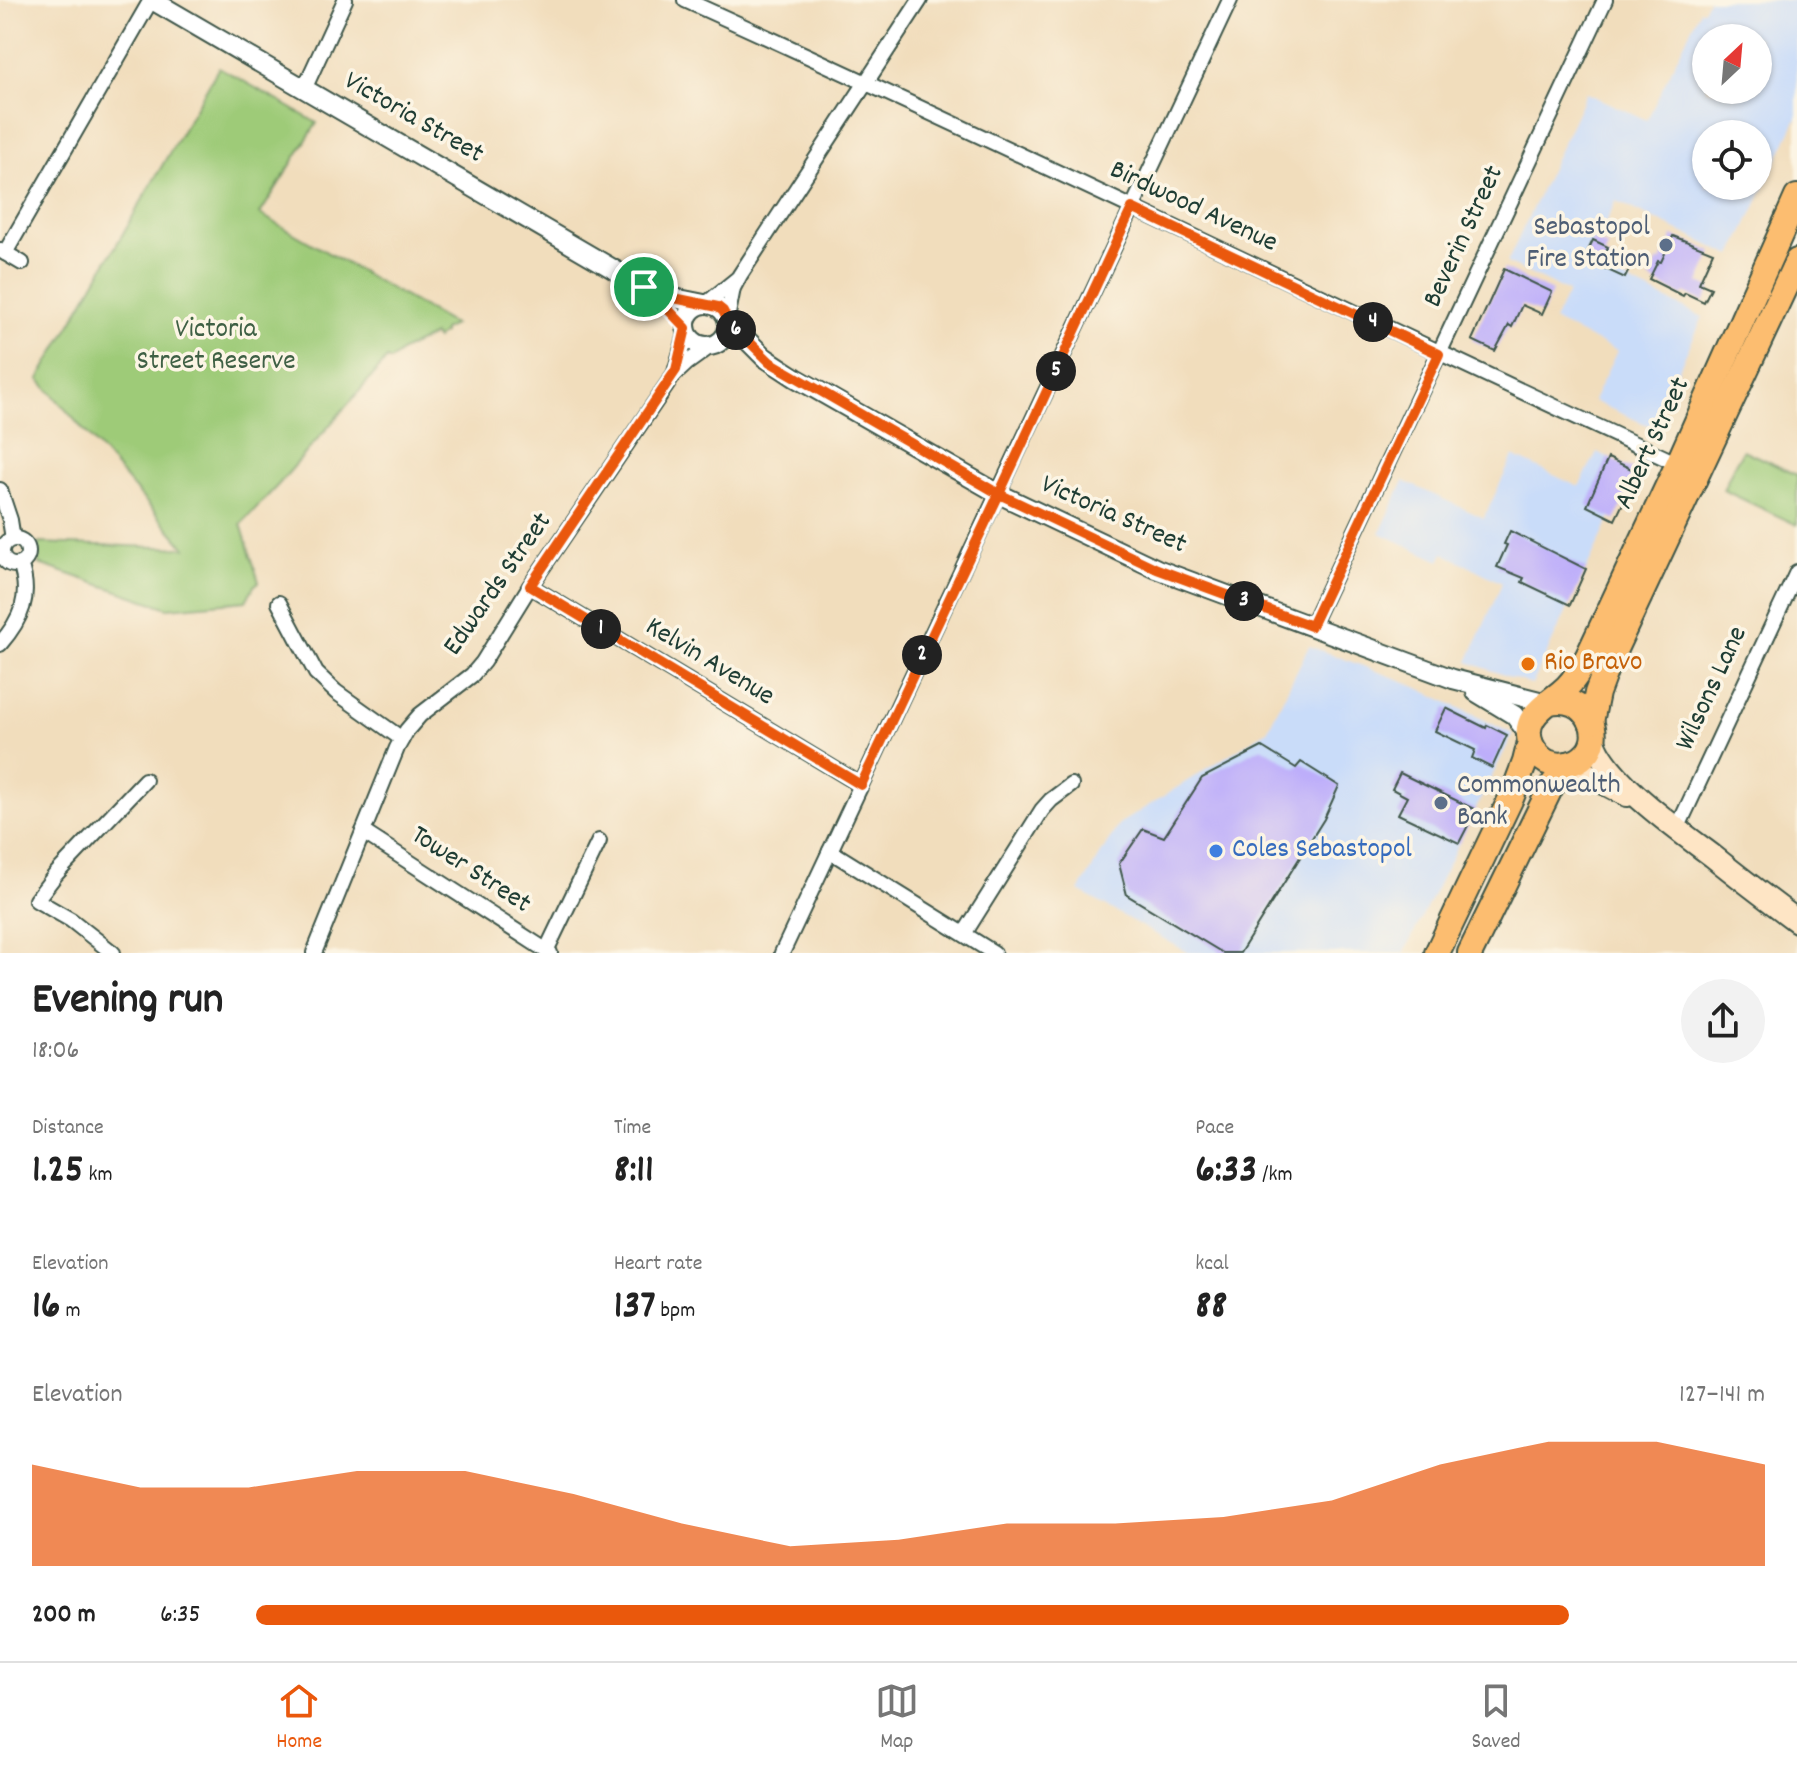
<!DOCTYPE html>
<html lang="en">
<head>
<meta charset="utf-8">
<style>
  body { margin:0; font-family:Dekko,sans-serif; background:#f2f2f2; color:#222; height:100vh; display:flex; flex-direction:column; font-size:30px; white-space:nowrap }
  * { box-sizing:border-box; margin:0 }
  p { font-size:26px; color:#767676 }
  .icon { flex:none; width:44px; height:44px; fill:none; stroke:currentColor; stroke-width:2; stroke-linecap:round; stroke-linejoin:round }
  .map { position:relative; height:953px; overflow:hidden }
  .sheet { display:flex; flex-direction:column; background:#fff; flex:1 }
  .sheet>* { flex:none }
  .needle { width:52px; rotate:26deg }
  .buttons { position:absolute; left:1692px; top:24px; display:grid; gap:16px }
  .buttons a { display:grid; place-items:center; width:80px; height:80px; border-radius:50%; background:#fff; box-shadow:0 2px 6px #0004; font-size:40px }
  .pin { position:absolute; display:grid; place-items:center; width:68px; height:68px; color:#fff; margin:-34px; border:4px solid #fff; border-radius:50%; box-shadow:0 2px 8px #0007 }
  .km { position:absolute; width:40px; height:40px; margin:-20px; border-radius:50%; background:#222; color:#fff; font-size:22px; line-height:40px; text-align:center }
  .round { display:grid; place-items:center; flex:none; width:84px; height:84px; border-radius:42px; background:#f2f2f2 }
  .summary { display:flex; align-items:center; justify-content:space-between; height:136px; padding:0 32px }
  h1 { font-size:44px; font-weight:700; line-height:60px }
  .metrics { display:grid; grid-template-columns:repeat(3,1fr); gap:12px; height:136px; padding:8px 32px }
  .metrics div { display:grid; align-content:center }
  .metrics b { font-size:40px; font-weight:700 }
  .metrics small { font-size:22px; font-weight:400 }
  .metrics p { font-size:22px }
  .chart { height:224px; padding:16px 32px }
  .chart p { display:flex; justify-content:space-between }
  .chart svg { width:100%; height:144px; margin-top:8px; fill:#ea580c; opacity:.7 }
  ul { padding:0 32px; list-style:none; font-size:26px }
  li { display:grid; grid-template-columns:128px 96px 1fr; align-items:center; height:60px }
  li i { height:20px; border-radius:10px; background:#ea580c }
  .tab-bar { display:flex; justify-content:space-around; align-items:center; height:112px; border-top:2px solid #e0e0e0; background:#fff; font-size:22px; color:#767676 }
  .tab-bar a { display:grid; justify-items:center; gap:4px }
  .tab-bar .current { color:#ea580c }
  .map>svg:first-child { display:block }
  .built { fill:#c9dcf9; fill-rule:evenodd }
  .green { fill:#9ecb78; stroke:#5e8456; stroke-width:2 }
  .building { fill:#bdaefa }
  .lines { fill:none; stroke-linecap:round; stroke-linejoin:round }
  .minor-casing { stroke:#3e5548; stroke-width:18 }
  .tertiary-casing { stroke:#3e5548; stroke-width:22 }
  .secondary-casing { stroke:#3e5548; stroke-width:26 }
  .trunk-casing { stroke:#3e5548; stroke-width:28 }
  .minor { stroke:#fff; stroke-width:14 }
  .tertiary { stroke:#fff; stroke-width:18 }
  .secondary { stroke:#fee5c5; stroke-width:22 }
  .trunk { stroke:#fcbd6f; stroke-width:24 }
  .route-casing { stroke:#fff; stroke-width:16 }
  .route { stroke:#ea580c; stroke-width:10 }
  .service-dot { fill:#5c6f8a; stroke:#fcf5e5; stroke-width:3 }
  .food-dot { fill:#e8710a; stroke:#fcf5e5; stroke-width:3 }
  .shop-dot { fill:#3f7fe0; stroke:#fcf5e5; stroke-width:3 }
  .labels { text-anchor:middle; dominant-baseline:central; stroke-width:7; stroke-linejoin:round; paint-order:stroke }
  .street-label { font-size:28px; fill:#1f3d34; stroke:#fcf5e5 }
  .service-label { font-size:28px; fill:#4e5e75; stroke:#fcf5e5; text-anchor:end }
  .park-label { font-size:28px; fill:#3f6045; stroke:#fcf5e5 }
  .food-label { font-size:28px; fill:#c56008; stroke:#fcf5e5; text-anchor:start }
  .shop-label { font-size:28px; fill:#366cbe; stroke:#fcf5e5; text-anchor:start }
</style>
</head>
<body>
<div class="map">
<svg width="1797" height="953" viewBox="0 0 1797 953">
  <rect width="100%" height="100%" fill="#fcf5e5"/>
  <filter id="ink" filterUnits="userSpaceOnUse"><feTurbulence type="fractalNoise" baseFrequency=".0125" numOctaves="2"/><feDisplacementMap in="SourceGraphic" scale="16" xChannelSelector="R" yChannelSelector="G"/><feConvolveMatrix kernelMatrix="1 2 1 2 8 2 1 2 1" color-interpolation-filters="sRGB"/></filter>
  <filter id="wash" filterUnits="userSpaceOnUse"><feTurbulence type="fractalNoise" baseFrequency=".006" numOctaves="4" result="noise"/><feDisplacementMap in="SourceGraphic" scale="32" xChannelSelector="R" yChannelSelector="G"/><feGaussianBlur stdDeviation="1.8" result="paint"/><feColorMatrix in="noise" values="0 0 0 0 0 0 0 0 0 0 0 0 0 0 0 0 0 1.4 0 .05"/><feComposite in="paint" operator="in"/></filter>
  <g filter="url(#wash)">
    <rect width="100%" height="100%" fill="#f1ddbc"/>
    <g class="built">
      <path d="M1708,0h89v118l-65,138 -116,-55 -15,31 -4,-1 -14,29 120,57 -51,110 -59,-26 24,-50 -63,-30 14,-29 -61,-29 79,-170 61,27 53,-110h3zM1758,38v52h-52v-52zM1758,134v52h-52v-52z"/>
      <path d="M1597,452l36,18 -101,215 -64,-23 34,-79 -58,-30 -4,8 -60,-28 24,-52 80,37 29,-62 66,31z"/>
      <path d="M1309,646l97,36 107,52 -109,219h-215l-110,-62 40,-67 148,-93z"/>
    </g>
    <g class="green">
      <path d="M219,67l98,56 -57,91 194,111 -11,5v3l-7,6 -3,-4 -31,16 -12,10 -3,-2 -109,126 -37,39 18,58 -5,4 -8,15 -78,7 -129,-44v-21l147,5 -147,-169z"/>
      <path d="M1743,450l54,25v50l-74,-35 13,-29h1z"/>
    </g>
    <g id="blocks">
      <g class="building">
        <path d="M1673,236l40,16 -14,31 12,5 -7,14 -19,-9 -2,3 -34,-17 9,-18 3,1z"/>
        <path d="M1593,240l15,7 -4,9 26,12 -5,10 -41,-19z"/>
        <path d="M1504,269l48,23 -10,22 -20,-9 -10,22 -3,-2 -14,26 -23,-11z"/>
        <path d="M1608,458l30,14 -23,48 -28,-14z"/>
        <path d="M1510,531l76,38 -16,36 -48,-23 2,-4 -27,-11 10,-22 -3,-1z"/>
        <path d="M1446,708l40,20 1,-3 20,10 -15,33 -20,-10 3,-8 -40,-19z"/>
        <path d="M1262,747l34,21 5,-6 38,24 -15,33 -84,134h-17l-96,-58 -8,-31 24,-35 21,8 38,-59z"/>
        <path d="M1400,773l76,37 -17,33 -61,-29 9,-17 -15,-8z"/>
      </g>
    </g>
  </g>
  <g filter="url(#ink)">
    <use href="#blocks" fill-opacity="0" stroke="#3e5548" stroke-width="2"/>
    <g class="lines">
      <g class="minor-casing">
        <g id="minor">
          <path d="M685,0c333,150 661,311 993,464"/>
          <path d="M305,87l40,-87"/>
          <path d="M0,250l22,13"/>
          <path d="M5,253l146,-253"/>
          <path d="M706,304l31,-25"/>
          <path d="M727,319l6,-31 7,-13 180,-275"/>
          <path d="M675,372l12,-41"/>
          <path d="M0,490l10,30 3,19"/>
          <circle cx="15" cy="552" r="13"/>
          <path d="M530,586l331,199"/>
          <path d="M279,603l37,70 20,19 66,47"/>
          <path d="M1311,626l294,-626"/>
          <path d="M0,644c21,-24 32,-48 20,-80"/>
          <path d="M1677,829l120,-257"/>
          <path d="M363,832l187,121"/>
          <path d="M830,851l164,102"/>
          <path d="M964,934l78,-124 9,-10 20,-15"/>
          <path d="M546,951l53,-110"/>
          <path d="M113,953l-42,-33 -35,-20 20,-26 89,-94"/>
          <path d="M314,953l83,-205 10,-18 13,-15 52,-40 11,-13 47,-76 143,-210 14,-13 25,-18"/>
          <path d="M782,953l448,-953"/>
        </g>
      </g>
      <g class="tertiary-casing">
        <g id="tertiary">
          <path d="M152,0l492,287 25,10 35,7"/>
          <circle cx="707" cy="325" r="21"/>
          <path d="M728,321l36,36 32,21 203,116 158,75 296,110 94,24"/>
          <path d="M1476,692l38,23 15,20"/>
        </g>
      </g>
      <g class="secondary-casing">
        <g id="secondary">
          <path d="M1593,736c7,40 88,96 121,121 27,22 55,43 83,64"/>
          <path d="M1568,764l59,31"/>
        </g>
      </g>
      <g class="trunk-casing">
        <g id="trunk">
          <path d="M1547,703c40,-13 65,39 30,58 -9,4 -20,5 -30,1 -7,-4 -13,-11 -16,-18 -11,-29 20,-41 36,-57 9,-9 15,-20 21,-31l90,-192 119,-267"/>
          <path d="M1591,722l6,-29 10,-27 190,-405"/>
          <path d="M1437,953l75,-157 13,-34 5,-20"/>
          <path d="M1470,953l81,-166 17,-23"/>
        </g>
      </g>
      <use href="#minor" class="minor"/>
      <use href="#tertiary" class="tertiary"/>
      <use href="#secondary" class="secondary"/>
      <use href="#trunk" class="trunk"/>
    </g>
  </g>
  <g class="lines" filter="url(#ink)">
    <g class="route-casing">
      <path id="route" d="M644,287l13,11 29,30 -10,42 -146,216 331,199 138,-291 158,75 154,57 128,-272 -307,-146 -133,286 -229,-132 -42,-41 -5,-10 -5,-4 -49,-10 -25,-10"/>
    </g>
    <use href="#route" class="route"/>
  </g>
  <g class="service-dot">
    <circle cx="1666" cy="245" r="8"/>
    <circle cx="1441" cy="803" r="8"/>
  </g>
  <circle class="food-dot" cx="1528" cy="664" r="8"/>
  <circle class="shop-dot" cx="1216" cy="851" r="8"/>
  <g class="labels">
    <g class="street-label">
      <text transform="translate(413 119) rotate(30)">Victoria Street</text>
      <text transform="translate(1193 208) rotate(25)">Birdwood Avenue</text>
      <text transform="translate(1465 237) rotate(-65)">Beverin Street</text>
      <text transform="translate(1654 444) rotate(-65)">Albert Street</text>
      <text transform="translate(1113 516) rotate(24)">Victoria Street</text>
      <text transform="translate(499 585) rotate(-55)">Edwards Street</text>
      <text transform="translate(709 663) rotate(31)">Kelvin Avenue</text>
      <text transform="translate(1713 689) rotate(-65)">Wilsons Lane</text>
      <text transform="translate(470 871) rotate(33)">Tower Street</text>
    </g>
    <g class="service-label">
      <text x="1650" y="229">Sebastopol<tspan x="1650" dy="32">Fire Station</tspan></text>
      <text x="1457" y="787" text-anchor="start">Commonwealth<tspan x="1457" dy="32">Bank</tspan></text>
    </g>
    <g class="park-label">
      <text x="216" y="331">Victoria<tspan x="216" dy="32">Street Reserve</tspan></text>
    </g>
    <g class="food-label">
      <text x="1544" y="664">Rio Bravo</text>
    </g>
    <g class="shop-label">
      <text x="1232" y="851">Coles Sebastopol</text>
    </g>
  </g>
</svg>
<div class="buttons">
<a><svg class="needle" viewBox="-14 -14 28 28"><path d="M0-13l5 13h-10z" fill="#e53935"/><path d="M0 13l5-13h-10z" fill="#767676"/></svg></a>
<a><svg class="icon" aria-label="locate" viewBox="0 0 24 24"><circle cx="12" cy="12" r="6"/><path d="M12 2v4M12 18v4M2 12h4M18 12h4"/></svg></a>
</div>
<div class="pin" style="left:644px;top:287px;background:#1e9e55"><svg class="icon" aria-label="arrive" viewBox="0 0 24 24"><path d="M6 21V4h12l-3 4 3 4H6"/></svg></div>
<b class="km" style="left:601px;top:629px">1</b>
<b class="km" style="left:922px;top:655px">2</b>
<b class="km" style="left:1244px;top:601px">3</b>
<b class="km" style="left:1373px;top:322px">4</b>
<b class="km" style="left:1056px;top:371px">5</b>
<b class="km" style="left:736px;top:330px">6</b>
</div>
<section class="sheet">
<div class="summary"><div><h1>Evening run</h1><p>18:06</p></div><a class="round"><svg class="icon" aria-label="share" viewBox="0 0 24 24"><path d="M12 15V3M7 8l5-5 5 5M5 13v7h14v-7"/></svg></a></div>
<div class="metrics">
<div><p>Distance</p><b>1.25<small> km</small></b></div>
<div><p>Time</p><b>8:11</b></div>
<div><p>Pace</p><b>6:33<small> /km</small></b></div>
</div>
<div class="metrics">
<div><p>Elevation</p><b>16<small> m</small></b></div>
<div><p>Heart rate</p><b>137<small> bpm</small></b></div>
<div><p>kcal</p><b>88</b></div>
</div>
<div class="chart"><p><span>Elevation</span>127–141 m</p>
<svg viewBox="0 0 160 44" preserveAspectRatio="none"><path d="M0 44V13L10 20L20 20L30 15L40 15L50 22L60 31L70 38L80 36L90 31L100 31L110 29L120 24L130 13L140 6L150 6L160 13V44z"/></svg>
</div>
<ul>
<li><b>200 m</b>6:35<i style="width:87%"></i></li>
</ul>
</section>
<nav class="tab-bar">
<a class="current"><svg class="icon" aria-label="home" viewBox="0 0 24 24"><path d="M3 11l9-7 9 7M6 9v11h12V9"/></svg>Home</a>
<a><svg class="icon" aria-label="map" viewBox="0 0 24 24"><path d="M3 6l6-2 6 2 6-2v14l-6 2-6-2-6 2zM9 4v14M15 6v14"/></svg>Map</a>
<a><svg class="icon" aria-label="saved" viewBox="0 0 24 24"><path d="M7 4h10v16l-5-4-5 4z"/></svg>Saved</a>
</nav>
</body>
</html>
